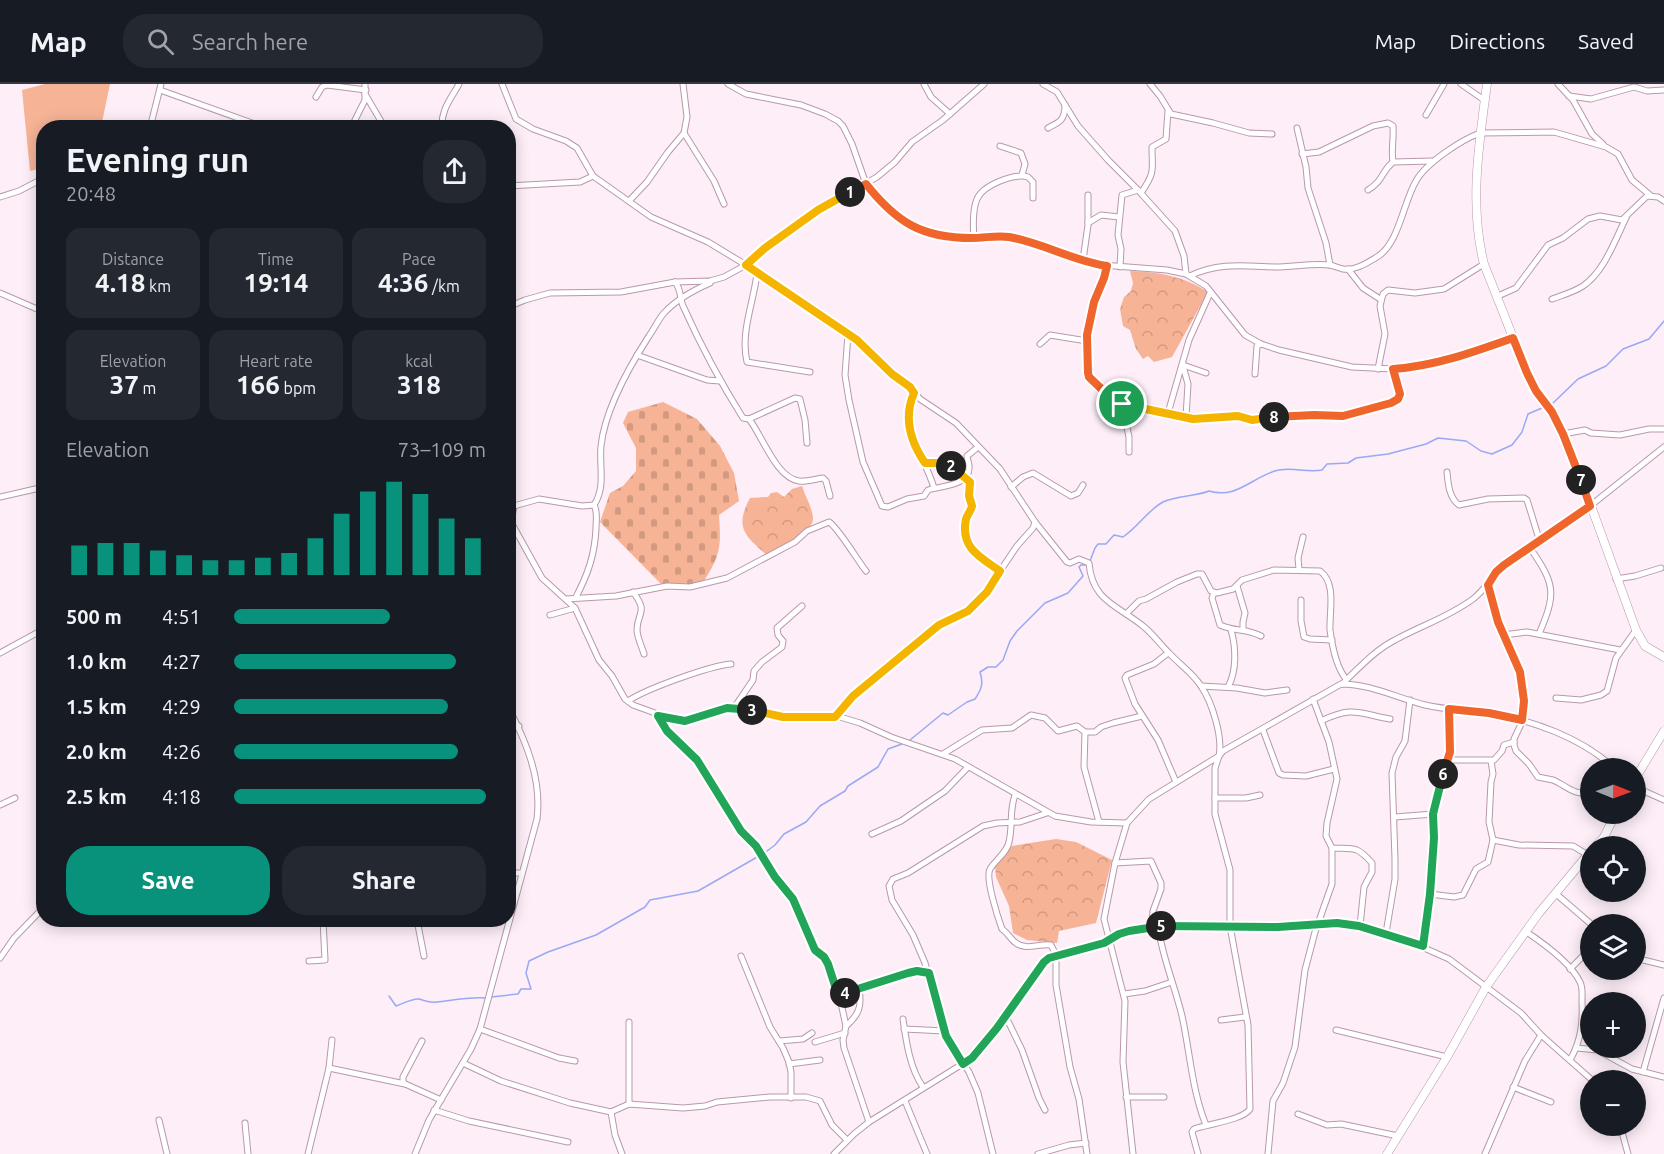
<!DOCTYPE html>
<html lang="en">
<head>
<meta charset="utf-8">
<style>
  body { margin:0; font-family:Ubuntu,sans-serif; background:#242831; color:#f1f3f6; height:100vh; display:flex; flex-direction:column; font-size:22px; white-space:nowrap }
  * { box-sizing:border-box; margin:0 }
  p { font-size:20px; color:#9ea1a6 }
  .icon { flex:none; width:33px; height:33px; fill:none; stroke:currentColor; stroke-width:2; stroke-linecap:round; stroke-linejoin:round }
  .map { position:relative; flex:1; overflow:hidden }
  .details { position:absolute; left:36px; top:36px; width:480px; height:807px; display:flex; flex-direction:column; background:#171b24; border-radius:24px; box-shadow:0 3px 15px #0003 }
  .details>* { flex:none }
  .needle { width:39px; rotate:91deg }
  .tools { position:absolute; left:1580px; top:674px; display:grid; gap:12px }
  .tools a { display:grid; place-items:center; width:66px; height:66px; border-radius:50%; background:#171b24; box-shadow:0 3px 15px #0003; font-size:30px }
  .pin { position:absolute; display:grid; place-items:center; width:51px; height:51px; color:#fff; margin:-26px; border:3px solid #fff; border-radius:50%; box-shadow:0 2px 6px #0007 }
  .km { position:absolute; width:30px; height:30px; margin:-15px; border-radius:50%; background:#222; color:#fff; font-size:16px; line-height:30px; text-align:center }
  .round { display:grid; place-items:center; flex:none; width:63px; height:63px; border-radius:24px; background:#242831 }
  .overview { display:flex; align-items:center; justify-content:space-between; height:102px; padding:0 30px }
  h1 { font-size:33px; font-weight:700; line-height:45px }
  .stats { display:grid; grid-template-columns:repeat(3,1fr); gap:9px; height:102px; padding:6px 30px }
  .stats div { display:grid; align-content:center; border-radius:15px; background:#242831; text-align:center }
  .stats b { font-size:26px; font-weight:700 }
  .stats small { font-size:16px; font-weight:400 }
  .stats p { font-size:16px }
  .chart { height:168px; padding:12px 30px }
  .chart p { display:flex; justify-content:space-between }
  .chart svg { width:100%; height:108px; margin-top:6px; stroke:#08927c; stroke-width:6 }
  .cta { display:flex; gap:12px; margin-top:auto; padding:12px 30px }
  .cta a { flex:1; height:69px; border-radius:24px; background:#08927c; color:#fff; font-size:24px; font-weight:700; line-height:69px; text-align:center }
  .cta a+a { background:#242831; color:#f1f3f6 }
  ul { padding:0 30px; list-style:none; font-size:20px }
  li { display:grid; grid-template-columns:96px 72px 1fr; align-items:center; height:45px }
  li i { height:15px; border-radius:8px; background:#08927c }
  header { display:flex; align-items:center; gap:36px; box-sizing:border-box; height:84px; padding:0 30px; background:#171b24; border-bottom:2px solid #363941 }
  header strong { font-size:28px }
  nav { display:flex; gap:33px; margin-inline-start:auto; font-size:21px }
  .search { width:420px; height:54px; background:#242831; display:flex; align-items:center; gap:15px; box-sizing:border-box; padding:0 21px; border-radius:24px; color:#9ea1a6; font-size:22px }
  .map>svg:first-child { display:block }
  .grass { fill:#f6b396 }
  .forest { fill:url(#forest-crowns) }
  .cemetery { fill:url(#cemetery-stones) }
  .lines { fill:none; stroke-linecap:round; stroke-linejoin:round }
  .stream { stroke:#99a9f3; stroke-width:1.5 }
  .street-casing { stroke:#b998ad; stroke-width:7 }
  .secondary-casing { stroke:#b998ad; stroke-width:9 }
  .street { stroke:#fff; stroke-width:5 }
  .secondary { stroke:#fff; stroke-width:8 }
  .split-1-casing { stroke:#fff; stroke-width:12 }
  .split-2-casing { stroke:#fff; stroke-width:12 }
  .split-3-casing { stroke:#fff; stroke-width:12 }
  .split-4-casing { stroke:#fff; stroke-width:12 }
  .split-5-casing { stroke:#fff; stroke-width:12 }
  .split-6-casing { stroke:#fff; stroke-width:12 }
  .split-7-casing { stroke:#fff; stroke-width:12 }
  .split-8-casing { stroke:#fff; stroke-width:12 }
  .split-9-casing { stroke:#fff; stroke-width:12 }
  .split-1 { stroke:#f0652b; stroke-width:8 }
  .split-2 { stroke:#f5b400; stroke-width:8 }
  .split-3 { stroke:#f5b400; stroke-width:8 }
  .split-4 { stroke:#22a559; stroke-width:8 }
  .split-5 { stroke:#22a559; stroke-width:8 }
  .split-6 { stroke:#22a559; stroke-width:8 }
  .split-7 { stroke:#f0652b; stroke-width:8 }
  .split-8 { stroke:#f0652b; stroke-width:8 }
  .split-9 { stroke:#f5b400; stroke-width:8 }
</style>
</head>
<body>
<header>
<strong>Map</strong>
<div class="search"><svg class="icon" aria-label="search" viewBox="0 0 24 24"><circle cx="10" cy="10" r="6"/><path d="M15 15l6 6"/></svg>Search here</div>
<nav><a>Map</a><a>Directions</a><a>Saved</a></nav>
</header>
<div class="map">
<svg width="1664" height="1070" viewBox="0 0 1664 1070">
  <defs>
    <pattern id="forest-crowns" width="20" height="18" patternUnits="userSpaceOnUse" patternTransform="scale(1.5)"><rect width="20" height="18" fill="#f6b396"/><path d="M2 6a3 3 0 1 1 6 0M12 15a3 3 0 1 1 6 0" fill="none" stroke="#d39a81"/></pattern>
    <pattern id="cemetery-stones" width="16" height="16" patternUnits="userSpaceOnUse" patternTransform="scale(1.5)"><rect width="16" height="16" fill="#f6b396"/><path d="M2 7V4a2 2 0 0 1 4 0v3zM10 15v-3a2 2 0 0 1 4 0v3z" fill="#d39a81"/></pattern>
  </defs>
  <rect width="100%" height="100%" fill="#fdeef8"/>
  <path class="grass" d="M45,0h65l-9,43 -57,1 -1,40 -13,3 -8,-81z"/>
  <g class="forest">
    <path d="M1130,187c29,1 53,5 78,21l-36,65 -18,5 -6,-6 -5,3 -7,-10 -6,-19 -7,-4 -3,-17 4,-12 7,-6 2,-8z"/>
    <path d="M802,402c3,10 11,23 11,33 0,14 -35,31 -45,37 -23,-20 -34,-28 -18,-58l18,-1 3,-4 6,-1 7,5 8,-8z"/>
    <path d="M1056,755l20,3 36,18 -16,63 -37,8 -2,12 -30,-3 -14,-7 -4,-27 -13,-29 -1,-11 17,-20z"/>
  </g>
  <path class="cemetery" d="M663,318l34,17 23,27 14,27 5,28 -20,14c2,31 2,39 -15,66l-17,5 -26,-2 -61,-62 10,-29 13,-7 13,-15v-23l-13,-25 5,-11z"/>
  <g class="lines">
    <g class="stream">
      <path d="M1552,320l26,-25 28,-13 17,-17 26,-10 15,-18"/>
      <path d="M1090,477l5,-13 3,-4h8l8,-9 9,2c16,-11 25,-27 40,-35 15,-7 31,-5 46,-11 27,8 41,-12 66,-20 15,-5 31,2 47,-1l5,-6 21,-1 8,-5 32,-4 38,-10 12,-6 28,3 15,10 11,3 20,-9 10,-13 6,-18 14,-6"/>
      <path d="M910,656l33,-27 5,2 19,-13 8,-3c6,-9 9,-15 5,-27l8,-5h8l7,-7 7,-19 7,-10 28,-28 23,-10 15,-17 -4,-9 2,-2h6"/>
      <path d="M763,770l12,-9 9,-11 22,-12 14,-16 25,-15 3,-5 30,-19 10,-18 14,-5"/>
      <path d="M389,912l7,10c6,-2 17,-8 23,-7 7,2 10,4 18,3 17,-2 31,-5 48,-4"/>
      <path d="M491,913l27,-3 3,-5h10l-5,-16 3,-12 19,-9 48,-17 49,-28 5,-7 48,-9 61,-35"/>
    </g>
    <g class="street-casing">
      <g id="street">
        <path d="M502,0l14,35 17,10 33,12 11,7 16,28 58,41 57,25 38,23 111,75 35,34 18,13 10,12 36,24 44,46 35,53 -2,6 -16,18 -31,46 -22,22 -10,2 -15,9 -86,71 -18,21"/>
        <path d="M728,0l18,10 55,11 24,9 13,7 5,5 9,18 14,40 16,19 16,14 21,12 15,6 23,3 53,-1 92,28 65,5 19,4 20,12 39,49 16,9 18,6 73,17 41,2 27,-3 29,-7 64,-21"/>
        <path d="M924,0l7,13 19,17"/>
        <path d="M1043,0l14,8 21,34 30,34 30,30 37,41 9,25 2,18"/>
        <path d="M1150,0l10,12 11,18 42,9 36,10 23,1"/>
        <path d="M1461,0l23,16"/>
        <path d="M1558,0l15,16 19,34 11,10"/>
        <path d="M160,6l106,38"/>
        <path d="M365,10l20,34"/>
        <path d="M1569,12l22,3 43,-12 13,4 17,-1"/>
        <path d="M316,13l6,-10 5,-2 39,5"/>
        <path d="M1426,31l18,-31"/>
        <path d="M150,44l11,-44"/>
        <path d="M351,44l14,-28v-16"/>
        <path d="M442,44c-1,-19 9,-29 17,-44"/>
        <path d="M1048,44c12,-6 17,-8 17,-23"/>
        <path d="M1297,44l9,39 2,21 18,55 4,22"/>
        <path d="M684,49l30,48 10,23"/>
        <path d="M1000,62l21,7 4,11 -3,11"/>
        <path d="M1302,70l17,-2 54,-26 15,-3 5,3c1,12 -2,23 0,36"/>
        <path d="M508,102l72,-4 13,-6"/>
        <path d="M1368,106c16,-10 13,-18 25,-28l39,-1"/>
        <path d="M1141,109c15,-22 11,-23 11,-46l14,-8 2,-28"/>
        <path d="M0,113l19,-6 25,-13"/>
        <path d="M629,117l18,-19 21,-30 16,-19 3,-16 -4,-33"/>
        <path d="M1088,139l13,-8 18,2"/>
        <path d="M974,154c-1,-12 -2,-27 3,-39 6,-14 37,-26 51,-22l5,5v16"/>
        <path d="M1083,176l5,-35v-30"/>
        <path d="M1107,182l-13,36 -7,33 1,38 1,4 22,21 11,6 71,15 45,-3 14,3 62,-4 29,1 48,-13 7,-4 2,-5 -7,-25"/>
        <path d="M1120,183l1,-18 -3,-14 4,-40 16,-5"/>
        <path d="M1348,185l15,19 17,11"/>
        <path d="M757,189c-3,29 -17,59 -10,89l63,10"/>
        <path d="M1190,192c28,-14 55,-10 85,-9 18,0 37,-4 55,-2 4,1 9,3 13,4 12,2 24,-6 34,-12 22,-13 26,-54 39,-76 10,-18 45,-41 64,-48l74,-1 52,15 12,7 14,26 18,15"/>
        <path d="M675,198c7,8 4,17 9,26 17,38 37,75 59,110l6,1 46,-21 5,1 5,21 2,23"/>
        <path d="M0,209l44,19"/>
        <path d="M1498,212l18,-8 32,-43 15,-7 25,-19 12,-3 22,4 25,-24 11,1 6,4"/>
        <path d="M1552,215c11,-4 22,-7 31,-13 21,-14 32,-46 43,-68"/>
        <path d="M508,223l17,-7 25,-7 71,-1 54,-10 35,-1 14,-4 22,-12 19,-17 53,-37 59,-34 18,-15 17,-20 31,-22 41,-36"/>
        <path d="M848,250l-3,41 4,25 14,62 19,44 6,1 19,-8 17,-3 4,-6c12,-4 43,-4 41,-24 0,-4 -2,-7 -2,-10l11,-9"/>
        <path d="M1040,260l10,-9 37,6"/>
        <path d="M637,271l70,25 13,1"/>
        <path d="M1183,281l23,8"/>
        <path d="M1183,282l5,18 -2,33"/>
        <path d="M1378,285l7,-35 -5,-28 3,-12 5,-4 27,3 29,-4 40,-25"/>
        <path d="M1255,290l2,-28 4,-2"/>
        <path d="M914,309c-16,38 10,60 20,95"/>
        <path d="M1122,320l7,33v15"/>
        <path d="M1168,329l21,-73 21,-47"/>
        <path d="M749,335c13,16 27,59 50,62 7,1 16,-2 24,-3l3,3 4,15"/>
        <path d="M1563,350l22,-4 6,3 29,2 29,-6h15"/>
        <path d="M925,379c19,-2 31,5 45,18l-1,15 3,10c-1,5 -5,9 -6,13 -6,29 14,38 34,52"/>
        <path d="M1447,388c1,11 2,26 12,33l29,-6 36,-1 3,2 13,42"/>
        <path d="M1011,403l12,-10 10,-4 38,23 7,-3 5,-8"/>
        <path d="M508,409l6,13 -6,33"/>
        <path d="M0,413l44,-10"/>
        <path d="M514,422l25,-7 43,7 12,-1c12,-18 5,-39 7,-59 4,-37 28,-79 48,-110 5,-7 9,-16 15,-23 12,-13 30,-23 46,-30"/>
        <path d="M1035,438l32,40 3,1 9,-4 10,4c3,38 28,42 54,63 10,8 17,18 26,27 10,11 24,20 32,33 11,16 22,51 18,70l-70,43 -22,24 -12,40 -11,56 21,82 -2,61 10,92"/>
        <path d="M512,440l30,54 33,30 24,52 13,16 13,23 8,6 44,16 14,-1 31,-11 12,-1 49,9h57l20,6 31,14 64,22 100,57 36,6 36,1"/>
        <path d="M1530,464c26,37 26,46 9,86"/>
        <path d="M1299,485l-1,-11 5,-21"/>
        <path d="M1616,495l19,-3 26,-8"/>
        <path d="M1488,501l10,37 25,58v40l-9,19v6l2,6 13,13 9,13c5,1 10,2 15,3 14,6 21,16 37,12"/>
        <path d="M1237,502l8,27 -2,9v7"/>
        <path d="M633,508c16,21 4,20 4,38 0,7 5,17 7,24"/>
        <path d="M1214,509l-2,5 8,27c16,7 25,3 41,11"/>
        <path d="M576,513c12,-23 19,-43 20,-69 0,-8 2,-16 -2,-23"/>
        <path d="M566,515l50,-3 51,-10 23,1 37,-9 68,-36 12,-11 22,-9c8,4 29,39 37,49"/>
        <path d="M1301,516v21l3,16 6,2 22,1"/>
        <path d="M1127,529l12,-12 7,-2 31,-17 20,-8h5l9,17 6,2 16,-4 9,-9 32,-10 46,1c17,12 9,42 10,59 2,15 6,37 16,49"/>
        <path d="M550,531l25,-7"/>
        <path d="M1503,551l24,-3 93,18"/>
        <path d="M0,569l44,-24"/>
        <path d="M1168,569l-14,11 -27,11 -2,3 10,26 23,36 18,42"/>
        <path d="M1342,600c17,-16 33,-34 53,-44 27,-15 52,-22 78,-41 13,-10 19,-23 31,-34l86,-59 74,-59"/>
        <path d="M1201,602l36,2 28,5 22,-3"/>
        <path d="M1228,603c9,-16 8,-40 3,-57"/>
        <path d="M1556,614l25,2 20,-5 6,-4 9,-33 20,-28"/>
        <path d="M628,617c18,-12 81,-35 103,-37"/>
        <path d="M734,624l19,-28 1,-9 8,-9 20,-15 1,-6 -5,-6 -1,-7 25,-22"/>
        <path d="M658,632l9,15 30,29 44,71 15,15 42,61 12,35 5,8 9,8 4,7 13,38 5,23 -3,14 1,8 25,74"/>
        <path d="M1321,637c32,-15 36,-8 69,-2"/>
        <path d="M508,646l11,-4"/>
        <path d="M1263,646l16,43 4,2 23,1 28,-7"/>
        <path d="M1085,648l-1,35 15,55"/>
        <path d="M943,670l39,-24 30,-2 19,-13 14,3 13,13 19,-5 8,6h10l6,-5 12,-4 29,-7"/>
        <path d="M1448,676h46l8,-9 2,-6 10,-3"/>
        <path d="M1635,703l29,13"/>
        <path d="M1015,711c-6,17 -2,30 -6,47 -2,11 -13,17 -19,27 -5,9 8,49 12,60 7,5 9,11 14,14 10,8 24,0 35,2l5,10v30l14,82 9,32 8,55"/>
        <path d="M1215,714h31l14,-3"/>
        <path d="M0,721l15,-7"/>
        <path d="M1395,733l38,-3"/>
        <path d="M872,750l29,-13 44,-30 23,-24"/>
        <path d="M1493,756l26,5 54,1 15,9"/>
        <path d="M1332,764c22,1 24,-3 40,15v9l-8,15 -4,39"/>
        <path d="M1115,779l36,-2 10,22v6l-8,22 -1,16"/>
        <path d="M508,789h14"/>
        <path d="M1555,809l36,31"/>
        <path d="M1430,810l24,3 9,-2 13,-26 12,-7 5,-22 -4,-18 2,-40 2,-8 -2,-13"/>
        <path d="M417,836l7,36"/>
        <path d="M1158,842c4,31 17,60 24,90 8,36 10,75 24,109"/>
        <path d="M1525,847c18,12 46,32 55,51 3,6 2,13 2,19 1,22 -1,40 -12,59"/>
        <path d="M1386,849l9,-54v-20l-3,-86 4,-16 9,-16 5,-41"/>
        <path d="M1423,862l7,-52 4,-56 -1,-24 4,-21 13,-41 -1,-43"/>
        <path d="M741,872l29,71 13,21 6,14 2,10v26"/>
        <path d="M0,874l14,-20 30,-31"/>
        <path d="M1635,874l29,7"/>
        <path d="M309,877l16,-1 -2,-40"/>
        <path d="M1570,885l20,-20"/>
        <path d="M1124,910l21,-3 27,-9"/>
        <path d="M838,911c14,-3 28,-7 41,-11 18,-6 32,-13 50,-11"/>
        <path d="M1005,931l17,35 17,48 6,12"/>
        <path d="M903,935c3,22 7,50 20,68"/>
        <path d="M1221,936l24,-3"/>
        <path d="M629,938v82"/>
        <path d="M846,942c13,-11 16,-20 13,-36"/>
        <path d="M480,945l79,29 16,3"/>
        <path d="M904,945l41,2"/>
        <path d="M1336,946l111,27"/>
        <path d="M422,957l-19,36v6l38,17"/>
        <path d="M779,957l24,-2 9,-6"/>
        <path d="M815,958l30,-9"/>
        <path d="M1577,964l20,2 35,19 32,8"/>
        <path d="M463,979l38,18 69,22 41,9 18,-8 54,4 22,-2 12,-4 53,-5h36l14,4 12,24 15,15"/>
        <path d="M789,980l31,-4"/>
        <path d="M329,984l3,-28"/>
        <path d="M1643,988l21,-74"/>
        <path d="M1513,1003l38,15"/>
        <path d="M1126,1013h38"/>
        <path d="M905,1017l22,53"/>
        <path d="M434,1026l35,11 99,21"/>
        <path d="M611,1028l4,23 7,19"/>
        <path d="M1298,1030l29,11 14,-1 57,12"/>
        <path d="M159,1036l8,34"/>
        <path d="M245,1039l3,31"/>
        <path d="M1620,1041l8,29"/>
        <path d="M308,1070l21,-86 76,16"/>
        <path d="M415,1070l14,-34 42,-71 9,-20 57,-210c5,-40 -11,-78 -29,-112"/>
        <path d="M834,1070l20,-20 15,-12 103,-64 25,-30 47,-66 5,-4 55,-15 15,-9 10,-3 29,-5 120,1 59,-4 23,3 44,13 45,20 72,54 20,22 51,45"/>
        <path d="M993,1070l-15,-61 -9,-21 -23,-36 -21,-73 -12,-28 -21,-35 -3,-14 4,-7 15,-6 75,-47 14,-3 23,-1 27,-9"/>
        <path d="M1038,1070l31,-9 17,-2"/>
        <path d="M1198,1070l-6,-22 2,-3c14,-5 49,-9 56,-20l-2,-84 -18,-99v-56l-15,-56v-46l4,-12 4,-5 118,-67c30,0 56,14 84,21 21,5 43,5 64,8 43,7 93,25 125,55"/>
        <path d="M1268,1070l5,-53 10,-18 12,-36 10,-77 10,-38 17,-48v-36l-6,-12 1,-13 10,-44 -8,-37 -16,-43"/>
        <path d="M1485,1070l40,-93 16,-26"/>
      </g>
    </g>
    <g class="secondary-casing">
      <g id="secondary">
        <path d="M1487,0c-8,59 -18,121 -3,180l43,109 9,18 16,21 21,44 63,174 9,16 19,11"/>
        <path d="M1635,695l29,-48"/>
        <path d="M1596,762l8,-9 12,-24"/>
        <path d="M1387,1070l60,-97 39,-70 53,-74 51,-61"/>
      </g>
    </g>
    <use href="#street" class="street"/>
    <use href="#secondary" class="secondary"/>
  </g>
  <g class="lines">
    <g class="split-1-casing">
      <path id="split-1" d="M850,108l16,-8c31,39 56,54 106,54 13,0 25,-3 37,-1 34,6 64,24 98,29l-3,12 -10,24 -7,33 1,38 1,4 22,21 11,6"/>
    </g>
    <g class="split-2-casing">
      <path id="split-2" d="M850,108l-32,18 -53,38 -19,17 111,75 35,34 18,13 4,6c-11,25 -4,48 11,70h17l9,3"/>
    </g>
    <g class="split-3-casing">
      <path id="split-3" d="M752,626l31,7h52l18,-21 86,-71 29,-14 19,-19 13,-21c-20,-14 -40,-23 -34,-52 1,-4 5,-8 6,-13l-3,-10 1,-14 -19,-16"/>
    </g>
    <g class="split-4-casing">
      <path id="split-4" d="M752,626l-25,-2 -42,13 -27,-5 9,15 30,29 44,71 15,15 19,31 18,22 22,51 9,7 4,7 10,31 7,-2"/>
    </g>
    <g class="split-5-casing">
      <path id="split-5" d="M845,909l63,-20 9,-2 12,2 17,63 17,28 9,-6 25,-30 47,-66 5,-4 55,-15 15,-9 10,-3 32,-5"/>
    </g>
    <g class="split-6-casing">
      <path id="split-6" d="M1161,842l117,1 59,-4 22,3 64,20 7,-52 4,-56 -1,-24 10,-40"/>
    </g>
    <g class="split-7-casing">
      <path id="split-7" d="M1443,690l7,-22 -1,-43 40,4 33,7 2,-19 -4,-29 -22,-50 -10,-37 8,-13 8,-7 86,-59 -9,-26"/>
    </g>
    <g class="split-8-casing">
      <path id="split-8" d="M1274,333l40,-2 29,1 48,-13 7,-4 2,-5 -7,-25c42,-3 81,-17 120,-31l14,35 9,18 16,21 11,22 18,46"/>
    </g>
    <g class="split-9-casing">
      <path id="split-9" d="M1122,320l71,15 45,-3 14,4 22,-3"/>
    </g>
    <use href="#split-1" class="split-1"/>
    <use href="#split-2" class="split-2"/>
    <use href="#split-3" class="split-3"/>
    <use href="#split-4" class="split-4"/>
    <use href="#split-5" class="split-5"/>
    <use href="#split-6" class="split-6"/>
    <use href="#split-7" class="split-7"/>
    <use href="#split-8" class="split-8"/>
    <use href="#split-9" class="split-9"/>
  </g>
</svg>
<div class="tools">
<a><svg class="needle" viewBox="-14 -14 28 28"><path d="M0-13l5 13h-10z" fill="#e53935"/><path d="M0 13l5-13h-10z" fill="#9ea1a6"/></svg></a>
<a><svg class="icon" aria-label="locate" viewBox="0 0 24 24"><circle cx="12" cy="12" r="6"/><path d="M12 2v4M12 18v4M2 12h4M18 12h4"/></svg></a>
<a><svg class="icon" aria-label="layers" viewBox="0 0 24 24"><path d="M12 4l9 5-9 5-9-5zM3 14l9 5 9-5"/></svg></a>
<a>+</a>
<a>−</a>
</div>
<div class="pin" style="left:1122px;top:320px;background:#1e9e55"><svg class="icon" aria-label="arrive" viewBox="0 0 24 24"><path d="M6 21V4h12l-3 4 3 4H6"/></svg></div>
<b class="km" style="left:850px;top:108px">1</b>
<b class="km" style="left:951px;top:382px">2</b>
<b class="km" style="left:752px;top:626px">3</b>
<b class="km" style="left:845px;top:909px">4</b>
<b class="km" style="left:1161px;top:842px">5</b>
<b class="km" style="left:1443px;top:690px">6</b>
<b class="km" style="left:1581px;top:396px">7</b>
<b class="km" style="left:1274px;top:333px">8</b>
<section class="details">
<div class="overview"><div><h1>Evening run</h1><p>20:48</p></div><a class="round"><svg class="icon" aria-label="share" viewBox="0 0 24 24"><path d="M12 15V3M7 8l5-5 5 5M5 13v7h14v-7"/></svg></a></div>
<div class="stats">
<div><p>Distance</p><b>4.18<small> km</small></b></div>
<div><p>Time</p><b>19:14</b></div>
<div><p>Pace</p><b>4:36<small> /km</small></b></div>
</div>
<div class="stats">
<div><p>Elevation</p><b>37<small> m</small></b></div>
<div><p>Heart rate</p><b>166<small> bpm</small></b></div>
<div><p>kcal</p><b>318</b></div>
</div>
<div class="chart"><p><span>Elevation</span>73–109 m</p>
<svg viewBox="0 0 160 44" preserveAspectRatio="none"><path d="M5 44V32M15 44V31M25 44V31M35 44V34M45 44V36M55 44V38M65 44V38M75 44V37M85 44V35M95 44V29M105 44V19M115 44V10M125 44V6M135 44V11M145 44V21M155 44V29"/></svg>
</div>
<ul>
<li><b>500 m</b>4:51<i style="width:62%"></i></li>
<li><b>1.0 km</b>4:27<i style="width:88%"></i></li>
<li><b>1.5 km</b>4:29<i style="width:85%"></i></li>
<li><b>2.0 km</b>4:26<i style="width:89%"></i></li>
<li><b>2.5 km</b>4:18<i style="width:100%"></i></li>
</ul>
<div class="cta"><a>Save</a><a>Share</a></div>
</section>
</div>
</body>
</html>
